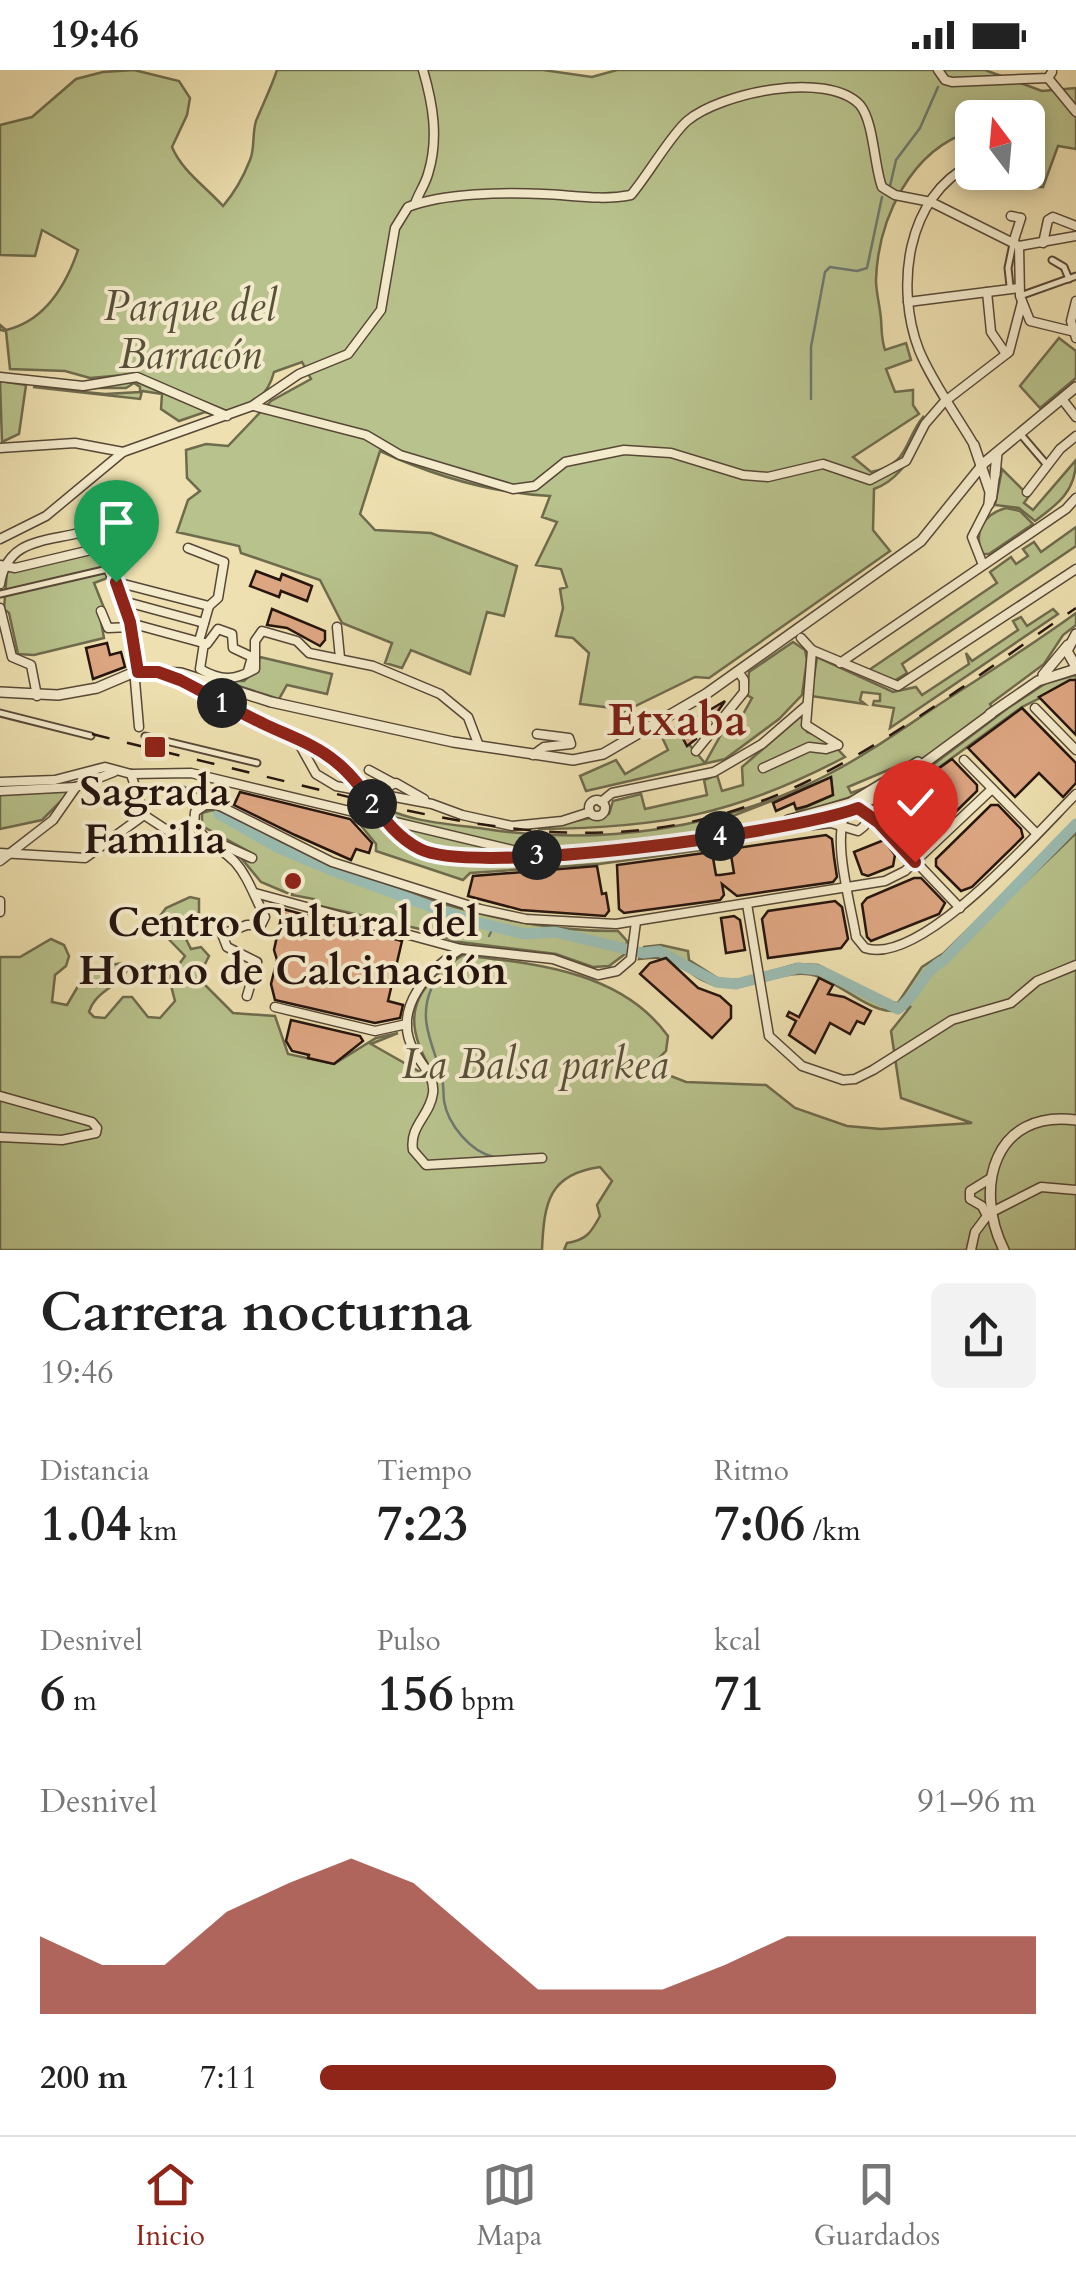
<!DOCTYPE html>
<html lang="es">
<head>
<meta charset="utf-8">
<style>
  body { margin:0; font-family:Cardo,serif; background:#f2f2f2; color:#222; height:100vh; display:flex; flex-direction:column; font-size:38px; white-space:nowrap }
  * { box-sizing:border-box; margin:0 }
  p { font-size:32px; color:#767676 }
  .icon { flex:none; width:55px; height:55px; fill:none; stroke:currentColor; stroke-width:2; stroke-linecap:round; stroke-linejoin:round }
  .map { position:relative; height:1180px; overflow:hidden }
  .panel { display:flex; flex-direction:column; background:#fff; flex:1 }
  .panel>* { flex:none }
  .needle { width:65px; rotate:344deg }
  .tools { position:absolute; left:955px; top:30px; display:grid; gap:20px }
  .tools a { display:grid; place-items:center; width:90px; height:90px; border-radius:15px; background:#fff; box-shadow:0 5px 15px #0003; font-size:50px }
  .pin { position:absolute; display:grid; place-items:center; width:85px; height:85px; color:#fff; margin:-102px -42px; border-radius:50% 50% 50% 0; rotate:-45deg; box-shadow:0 0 10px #0007 }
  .pin .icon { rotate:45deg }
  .km { position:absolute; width:50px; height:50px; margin:-25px; border-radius:50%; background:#222; color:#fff; font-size:28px; line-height:50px; text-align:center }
  .round { display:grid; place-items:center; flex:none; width:105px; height:105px; border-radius:15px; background:#f2f2f2 }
  .summary { display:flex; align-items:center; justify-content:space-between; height:170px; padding:0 40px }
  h1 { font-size:55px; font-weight:600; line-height:75px }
  .stats { display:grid; grid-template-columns:repeat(3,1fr); gap:15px; height:170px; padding:10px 40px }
  .stats div { display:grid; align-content:center }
  .stats b { font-size:50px; font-weight:600 }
  .stats small { font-size:28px; font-weight:400 }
  .stats p { font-size:28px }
  .chart { height:280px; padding:20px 40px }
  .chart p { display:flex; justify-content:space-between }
  .chart svg { width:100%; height:180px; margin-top:10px; fill:#8f2418; opacity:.7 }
  ul { padding:0 40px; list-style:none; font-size:32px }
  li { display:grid; grid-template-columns:160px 120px 1fr; align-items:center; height:75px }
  li i { height:25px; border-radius:12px; background:#8f2418 }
  .status { display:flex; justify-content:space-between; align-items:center; height:70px; padding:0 50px; background:#fff; direction:ltr }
  .status svg { height:28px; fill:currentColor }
  .tab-bar { display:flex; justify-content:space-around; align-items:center; height:140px; border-top:2px solid #e0e0e0; background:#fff; font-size:28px; color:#767676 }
  .tab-bar a { display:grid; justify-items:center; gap:5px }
  .tab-bar .selected { color:#8f2418 }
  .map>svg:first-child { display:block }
  .green { fill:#b8c28c; stroke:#6e6b4d; stroke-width:2.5 }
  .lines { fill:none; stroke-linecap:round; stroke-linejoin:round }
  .stream { stroke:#6c7970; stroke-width:2.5 }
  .river { stroke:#9bbcb2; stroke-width:11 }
  .building { fill:#dda682; stroke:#25140e; stroke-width:2.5 }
  .pedestrian-casing { stroke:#574736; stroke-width:9 }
  .minor-casing { stroke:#574736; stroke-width:11 }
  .tertiary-casing { stroke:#574736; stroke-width:12 }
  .pedestrian { stroke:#f4ebcc; stroke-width:5 }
  .minor { stroke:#f4ebcc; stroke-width:8 }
  .tertiary { stroke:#f4ebcc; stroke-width:9 }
  .rail { stroke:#25140e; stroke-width:2.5; stroke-dasharray:18 18; stroke-linecap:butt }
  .tertiary-bridge-casing { stroke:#574736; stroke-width:12; stroke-linecap:butt }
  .tertiary-bridge { stroke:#f4ebcc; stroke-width:9 }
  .route-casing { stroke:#fff; stroke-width:20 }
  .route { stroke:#8f2418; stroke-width:12 }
  .poi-dot { fill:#8f2418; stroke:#f4ebcc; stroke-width:4 }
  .labels { text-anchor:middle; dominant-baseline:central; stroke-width:8; stroke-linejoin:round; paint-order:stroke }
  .park-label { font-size:42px; font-style:italic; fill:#58513a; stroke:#f4ebcc }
  .poi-label { font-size:42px; font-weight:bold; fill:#25140e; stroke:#f4ebcc }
  .neighbourhood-label { font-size:45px; font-weight:bold; fill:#7a1f14; stroke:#f4ebcc }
</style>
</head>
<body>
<div class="status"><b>19:46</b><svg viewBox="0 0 49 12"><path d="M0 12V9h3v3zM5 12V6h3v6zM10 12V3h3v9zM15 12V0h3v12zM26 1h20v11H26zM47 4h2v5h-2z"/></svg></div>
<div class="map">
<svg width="1076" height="1180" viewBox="0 0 1076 1180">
  <rect width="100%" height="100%" fill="#eee0b0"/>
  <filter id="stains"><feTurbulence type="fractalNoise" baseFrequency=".002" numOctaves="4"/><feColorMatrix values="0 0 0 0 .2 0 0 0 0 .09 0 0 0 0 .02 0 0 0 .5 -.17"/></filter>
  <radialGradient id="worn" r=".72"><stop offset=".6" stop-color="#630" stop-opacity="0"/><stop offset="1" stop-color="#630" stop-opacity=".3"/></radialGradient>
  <g class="green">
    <path d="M134,0l45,11 11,17 -3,17 -15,32c10,24 33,39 51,59 13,-15 20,-28 27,-46 5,-11 2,-26 6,-39 7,-17 15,-33 21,-51h266l49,7 25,-7h368l57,21 34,-3v61l-18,-3 -15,41h-18l3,-69h-56v13c-61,18 -94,88 -96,149 0,13 4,26 5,39 1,12 0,19 4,31l21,-7 5,17 -25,9 9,23 18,-2v15l6,9 -66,43 18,15c39,-8 32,-30 52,-55l5,10c-16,24 -24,51 -54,62l-1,41 17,21 -181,127 -14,-1 -76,37 -7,-6 -32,-4 9,-51 -16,-15 -17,-2 7,-28 -3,-19 7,-2 -6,-18 -25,-4 21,-43 -15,-5 8,-21c-59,-3 -116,-20 -170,-45l-20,63 15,16 56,3 86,33 -13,50 -17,-4 -17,62 -59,-24 -9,18 -17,-5 7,-20 -50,-20 -22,-43 -79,-27 -2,-7 -62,-14 11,-32 12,-9 -13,-13 -1,-28 20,-6 22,2 43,-45 40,-22 -9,-17 -28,10c-7,27 -21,31 -47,39l-91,-37 -46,4 -25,-7 -55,-2 -4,-38 -6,-1v-5l6,5c39,-9 60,-45 72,-80l-36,-20 -7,26 -35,-1v-130l32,-8 44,-38 27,-7z"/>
    <path d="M1059,268l17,13v27l-36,30 -20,-22z"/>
    <path d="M130,309l85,36 -10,-3 -26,9 -18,-12 1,-15 -20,-3 -2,8 -107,-12 72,7 35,-2v-5l-6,-4 -8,5h-42z"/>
    <path d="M0,311l26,4 -7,49 -17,8z"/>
    <path d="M1076,390c0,31 -18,44 -41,61l-16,-13 -24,-3 7,-36 27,27 -5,7 9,7z"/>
    <path d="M1006,438l14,3 13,13 -44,30h-6c-11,-22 1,-40 23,-46z"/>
    <path d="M1076,457v19l-174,118 5,9 -13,8 -25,-11 128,-87 -7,-11 21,-15 5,7 12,-8 -5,-7 11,-7 7,10z"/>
    <path d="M92,480l8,5 10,22 -16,6 10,25 -5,3 5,27 -70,17 -16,-1 -9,-41 -5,-4 3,-38z"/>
    <path d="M1053,539l5,5 -168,114 4,-20 -21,-3 1,-4h6v-7l-18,-2 -2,8 5,4 -54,-8 6,-39 76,35 23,-5 6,8 47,-31 -3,-11 6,8 46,-31 -5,-9 8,-4 6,9z"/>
    <path d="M1076,543v12l-13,10 -19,29 -54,40 4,7 -3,3 -86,57 -10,-4 -47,20 3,6 27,-10 -21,12 -59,19 -1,-3 36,-16 -2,-17 -101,39 2,29 -133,18 -129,9 -7,7 -87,-29v-7l-22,-27 23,-15c22,19 72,22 102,26 118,19 241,2 348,-53 43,-22 82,-51 122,-77 43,-28 86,-55 127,-85z"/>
    <path d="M793,572l12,8 2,10 -5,35 -23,24 -54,40 -139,32 -6,-15 36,-16 9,14 43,-24 -7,-15 14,-7 30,35 22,-39 2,-3 8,4 15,-27 -5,-3 2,-23z"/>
    <path d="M260,587l72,17 -5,20 -40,-9 -8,14 -56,-18h21l13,-12z"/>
    <path d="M1076,605v5l-54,27 -140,102 -1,-5 127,-96 38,-25z"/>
    <path d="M801,646l6,16 20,6 18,19c-110,58 -184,71 -307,72l71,-15 4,-13 28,-7 4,15 62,-14 -3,-15 13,-5 5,16 21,-6 -1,-18z"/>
    <path d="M63,711l4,14 -25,25 -42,9v-45z"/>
    <path d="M213,740c123,60 266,122 405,121l9,10 -2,13 -16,12 -16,1 -37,-13 -97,-12 -35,-12 -108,-25 -2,-6 -22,-4 1,-7 -6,5 -26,-11 -19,-23 8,3 5,-7 -53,-29v-13z"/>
    <path d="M1076,753l-59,67 59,-57v417h-512l3,-7c19,-3 24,-10 33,-27l-3,-11 15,-24 -12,-14c-51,7 -56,35 -58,83h-542v-293h20l31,-18 13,6 5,11 -3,10 -11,9 -3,27 15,3 21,-36 34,-6 6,6c-9,18 -32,21 -39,43l5,5 11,1 18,-21h9l16,20 12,1 15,-17 -6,-23 16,-22 -31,-32 12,-16 24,-11 9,2v21l-18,9 10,20 10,-2 8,9 -11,22 35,35 42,3 13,38 46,10 42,-26 22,-5 -27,11 58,33 3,-6c-33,-53 -19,-84 31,-116 73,9 158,16 205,81l-2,15 -8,8 10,16 18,7 80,3 29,23 52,18 34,3 91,-6 -71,-25 -10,-67 20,-25c-32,18 -61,-18 -92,-29 -30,-12 -67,14 -100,9 -22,-3 -36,-24 -56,-28 -7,-1 -16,0 -24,1l5,-12 17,-2 27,6 1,9 30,19 21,1 57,-16 21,1 69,37 11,1 24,-36 22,-14z"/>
  </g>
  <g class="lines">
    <g class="stream">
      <path d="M890,116l6,-26 24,-32 18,-41"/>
      <path d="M811,329v-52l14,-75 5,-5 27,4 10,-3 15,-71"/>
      <path d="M182,716l20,9"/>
      <path d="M489,866l5,-10"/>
      <path d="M472,890l-40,27c-14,30 -1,54 8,83 4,10 3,20 4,31 4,24 27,51 50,56"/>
    </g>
    <path class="river" d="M219,744l60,34 52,22 137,50 56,14 31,-2 88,21 16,-2 57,31 20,2 63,-16 20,2 79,39c20,-14 24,-38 46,-49l132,-136"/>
  </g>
  <g class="building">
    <path d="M256,501l24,9 2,-6 30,12 -5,15 -26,-10 -2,6 -29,-11z"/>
    <path d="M272,539l53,22v9l-5,6 -33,-18 -20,-3z"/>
    <path d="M107,573l3,12 11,-3 4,15 -32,12 -7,-31z"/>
    <path d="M1070,610h6v55l-37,-38z"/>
    <path d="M725,631l-14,20 -20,11 5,7 -9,7 -7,-13 6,-4 -2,-4z"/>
    <path d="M1022,638l54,55v20l-13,14 -24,-24 -24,24 -47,-49z"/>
    <path d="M952,689l25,26v6l-55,54h-7l-32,-32 8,-11z"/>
    <path d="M831,707l2,18 -26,11 -11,3 -2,-6 -18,8 -3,-8z"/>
    <path d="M240,722l110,27 22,24 -3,10 -13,-4 -5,11 -56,-25 -61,-30z"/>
    <path d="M991,735h7l23,24 2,8 -51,50 -11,4 -25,-25v-7z"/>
    <path d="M826,765l6,4 2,18 3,20 -4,5 -96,14 -15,-12 2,11 -4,5 -96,13 -5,-4 -2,-44 95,-13 4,23h4l14,-2 -4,-24z"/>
    <path d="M884,770l11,15 -2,11 -25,10 -6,-2 -8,-22z"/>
    <path d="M597,796l5,28 4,-1 3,18 -4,5 -84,-6 -53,-14 5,-20z"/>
    <path d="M914,808h7l24,25 -6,11 -68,27 -4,-4 -5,-33 5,-6z"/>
    <path d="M835,831l7,6 6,32 -7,9 -73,10 -6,-39 6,-8z"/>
    <path d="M283,839l119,32 -14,60 15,4 -3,13 -25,5 -100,-23 -4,-16 6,-24 -3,-10z"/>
    <path d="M734,846l6,4 5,30 -19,3 -5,-35z"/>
    <path d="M666,888l32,30 22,8 11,10v12l-19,20 -72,-64 10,-11z"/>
    <path d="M819,908l14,7 -5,9 16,3 27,14 -7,13 -7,-3 -7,13 -20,-11 -15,30 -26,-18 7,-14 -9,-5 2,-4 10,5z"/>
    <path d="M291,950l69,16 3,5 -29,23 -26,-6 1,-3 -17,-4 -6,-10z"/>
  </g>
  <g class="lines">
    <g class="pedestrian-casing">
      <g id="pedestrian">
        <path d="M1052,190l12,7 5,12"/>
        <path d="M1010,216l-2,-18 5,-24"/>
        <path d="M1020,226l56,-20"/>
        <path d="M1023,367l24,28"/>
        <path d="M0,524l108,-25"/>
        <path d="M0,643l91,23"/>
        <path d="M145,666l112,27"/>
      </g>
    </g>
    <g class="minor-casing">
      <g id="minor">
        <path d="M938,0l7,10 7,2 96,-4 4,-6"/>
        <path d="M1048,8l28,34"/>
        <path d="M972,94c-66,32 -77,124 -53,186 12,30 38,66 55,95"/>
        <path d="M415,134c3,-10 10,-19 13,-30 11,-35 5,-70 -5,-104"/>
        <path d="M1011,146l10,2 -8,25"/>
        <path d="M1043,173l5,-23 5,-3 23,9"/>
        <path d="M1019,176l1,50 10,25 41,10"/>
        <path d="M1019,176l57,-10"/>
        <path d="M987,222l4,40 15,22"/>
        <path d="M1076,231l-5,20 5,17"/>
        <path d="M908,232l111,-14"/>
        <path d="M0,307l83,9 54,-9 90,39"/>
        <path d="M1062,329l14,18"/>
        <path d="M254,336l112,29 34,20 113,34 22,-3 30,-24 59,-12 47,3 72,22 25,2 55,-13 47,16 36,-19 19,-37 19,-22 65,-50 13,-50"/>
        <path d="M0,378l75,-5 48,9"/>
        <path d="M1027,422l33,-43 16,-13"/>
        <path d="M0,469l46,-23 77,-64 129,-46 47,-32 49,-20 33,-44 14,-82 13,-21c35,-14 98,-15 135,-13 29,1 58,7 88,1 17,-20 39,-59 56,-74 33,-28 140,-51 173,-16 14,17 14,61 22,82l13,8 36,7 88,44"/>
        <path d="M188,478l36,14 -6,36 -9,8"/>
        <path d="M0,495l15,3 80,-19 8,7 27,67 9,104"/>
        <path d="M983,495l-11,-28 20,-39 3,-23"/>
        <path d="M116,512l93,24 -10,35"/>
        <path d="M0,514c7,-44 42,-42 79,-51l16,16"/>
        <path d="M123,531l81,22"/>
        <path d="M0,538l12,49 19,8 6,31"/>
        <path d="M101,541l7,17 23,-1"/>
        <path d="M130,553l77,21 11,-15 14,5 1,14 19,9 -4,14"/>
        <path d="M337,557l3,31"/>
        <path d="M801,568l11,12 86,36 178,-117"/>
        <path d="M204,573l-4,26c21,12 34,12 55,0v-28l7,-10 35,10 12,12 64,13 67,28 28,23 11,29"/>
        <path d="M812,580l-6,75 32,20"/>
        <path d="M840,593l226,-154 10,-11"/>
        <path d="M1035,638l41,42"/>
        <path d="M297,670l19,34 20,12 96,18 30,11 50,11 50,-5 28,-9"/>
        <path d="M696,681l48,-59v-12l-6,-9"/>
        <path d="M533,685l11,-8 27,-3 -2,-6 -32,-4"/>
        <path d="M964,690l72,73"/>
        <path d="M763,698l46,-21 17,2 12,-4"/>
        <path d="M369,700l24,13"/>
        <path d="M131,704l60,-1 326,78 3,5"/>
        <path d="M0,712l55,-2 50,-13 26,7 13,41 -59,43 -85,-5"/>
        <path d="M0,721l76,-4"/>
        <path d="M387,725l2,-9 7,-3 28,16"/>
        <path d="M218,726l-23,16 -1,13 15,17 3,-2 40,18"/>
        <circle cx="597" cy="738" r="8"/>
        <path d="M601,732l11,-9 102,-21 48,-28 44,-38"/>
        <path d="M205,735h13l114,57 148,47 46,10 90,5 269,-43 20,-10 87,-82"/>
        <path d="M219,736l6,-24"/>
        <path d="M857,738l21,14 82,86"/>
        <path d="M848,739c-18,25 3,96 8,128l9,11c56,19 173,-116 211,-154"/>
        <path d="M144,745l32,21 6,14 8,-1 6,-7 -8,-12 -12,6"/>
        <path d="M813,755l18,-2 27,8c15,-9 17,-27 34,-40"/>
        <path d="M754,762l35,-3"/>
        <path d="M196,772c45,8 50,38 69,75l-4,8h-14l-25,9 5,13 30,15 -10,34"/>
        <path d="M0,791l53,-41 23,-33 38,-15"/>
        <path d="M255,823l206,56 92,10 45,16 19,-4 14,-12 5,-37"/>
        <path d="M0,831v11"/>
        <path d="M747,834l22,132 33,30 41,14 12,-1 18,-9 79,-50 59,-17 26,-22 39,-16"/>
        <path d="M461,879c-33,21 -70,60 -47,102 8,15 21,25 19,42 -3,23 -24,33 -20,57l13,15 116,-7"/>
        <path d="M275,937l100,24 32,-7"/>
        <path d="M0,1026l92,26 5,6 -1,5 -34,7 -62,-3"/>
        <path d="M994,1141l47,-24 35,3"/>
        <path d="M971,1180l4,-18 12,-16 -5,-10 -12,-7v-8l21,-13"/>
      </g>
    </g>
    <g class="tertiary-casing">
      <g id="tertiary">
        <path d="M974,375l16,47 -1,12"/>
        <path d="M995,405l2,-22"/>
        <path d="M1076,564l-9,17 9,16"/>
        <path d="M1043,605l25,-30"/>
        <path d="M170,607l153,75 28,24"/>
        <path d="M0,622l58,3 39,-7 40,-17 44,2 90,29 182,40 120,18 30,-6 103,-60 215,-153 63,-78 92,-76"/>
        <path d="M990,644l48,-33 38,-12"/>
        <path d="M788,750l62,-17 68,-41"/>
        <path d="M387,754l31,25 49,11 169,-13 176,-25 41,-12 39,-23 99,-73"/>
        <path d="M1004,1180c-31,-62 -10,-141 72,-130"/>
      </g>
    </g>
    <use href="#pedestrian" class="pedestrian"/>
    <use href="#minor" class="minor"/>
    <use href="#tertiary" class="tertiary"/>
    <path class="rail" d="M92,664c76,19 152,37 228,56 171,42 314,73 482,-6 97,-46 185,-116 274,-176"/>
    <g class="tertiary-bridge-casing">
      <path id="tertiary-bridge" d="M351,706l36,48"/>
    </g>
    <use href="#tertiary-bridge" class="tertiary-bridge"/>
  </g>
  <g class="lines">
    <g class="route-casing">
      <path id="route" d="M116,512l14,40 8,50h20l22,8c28,14 54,30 82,43 24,12 53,21 74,39 32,25 46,68 84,87 55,28 374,-17 438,-41l20,14 37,40"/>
    </g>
    <use href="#route" class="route"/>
  </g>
  <g class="poi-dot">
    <rect x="143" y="665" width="24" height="24" rx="5"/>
    <circle cx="293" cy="811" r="10"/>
  </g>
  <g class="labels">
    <g class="park-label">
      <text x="190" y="236">Parque del<tspan x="190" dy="48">Barracón</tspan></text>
      <text x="535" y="994">La Balsa parkea</text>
    </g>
    <g class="poi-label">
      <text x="155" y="721">Sagrada<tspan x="155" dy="48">Familia</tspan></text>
      <text x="293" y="852">Centro Cultural del<tspan x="293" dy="48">Horno de Calcinación</tspan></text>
    </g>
    <g class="neighbourhood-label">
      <text x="677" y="650">Etxaba</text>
    </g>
  </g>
  <rect width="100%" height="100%" filter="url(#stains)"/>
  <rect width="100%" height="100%" fill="url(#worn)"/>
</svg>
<div class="tools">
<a><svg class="needle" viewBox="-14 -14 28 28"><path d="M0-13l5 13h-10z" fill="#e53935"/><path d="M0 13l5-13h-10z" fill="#767676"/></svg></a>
</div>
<div class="pin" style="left:116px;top:512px;background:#1e9e55"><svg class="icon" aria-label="arrive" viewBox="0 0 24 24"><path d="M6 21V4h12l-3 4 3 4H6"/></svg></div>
<div class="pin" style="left:915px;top:792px;background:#d93025"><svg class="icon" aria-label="check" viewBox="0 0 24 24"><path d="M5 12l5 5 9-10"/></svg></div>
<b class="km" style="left:222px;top:633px">1</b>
<b class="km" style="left:372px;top:734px">2</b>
<b class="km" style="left:537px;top:785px">3</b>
<b class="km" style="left:720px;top:766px">4</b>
</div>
<section class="panel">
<div class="summary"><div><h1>Carrera nocturna</h1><p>19:46</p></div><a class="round"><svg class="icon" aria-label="share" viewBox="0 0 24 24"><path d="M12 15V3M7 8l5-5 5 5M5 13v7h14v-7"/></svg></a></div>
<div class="stats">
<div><p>Distancia</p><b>1.04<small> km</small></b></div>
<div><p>Tiempo</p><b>7:23</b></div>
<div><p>Ritmo</p><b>7:06<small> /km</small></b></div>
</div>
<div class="stats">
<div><p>Desnivel</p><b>6<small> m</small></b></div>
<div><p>Pulso</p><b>156<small> bpm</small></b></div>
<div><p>kcal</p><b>71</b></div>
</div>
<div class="chart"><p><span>Desnivel</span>91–96 m</p>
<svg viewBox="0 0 160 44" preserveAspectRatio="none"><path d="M0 44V25L10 32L20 32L30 19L40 12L50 6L60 12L70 25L80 38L90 38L100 38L110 32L120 25L130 25L140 25L150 25L160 25V44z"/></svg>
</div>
<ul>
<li><b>200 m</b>7:11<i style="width:72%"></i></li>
</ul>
</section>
<nav class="tab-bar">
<a class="selected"><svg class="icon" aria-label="home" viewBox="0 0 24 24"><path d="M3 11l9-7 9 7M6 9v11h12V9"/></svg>Inicio</a>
<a><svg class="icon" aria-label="map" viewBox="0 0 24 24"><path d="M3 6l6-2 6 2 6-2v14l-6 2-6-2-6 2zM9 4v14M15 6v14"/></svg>Mapa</a>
<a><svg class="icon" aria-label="saved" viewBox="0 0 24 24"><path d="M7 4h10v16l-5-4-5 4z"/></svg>Guardados</a>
</nav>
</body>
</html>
